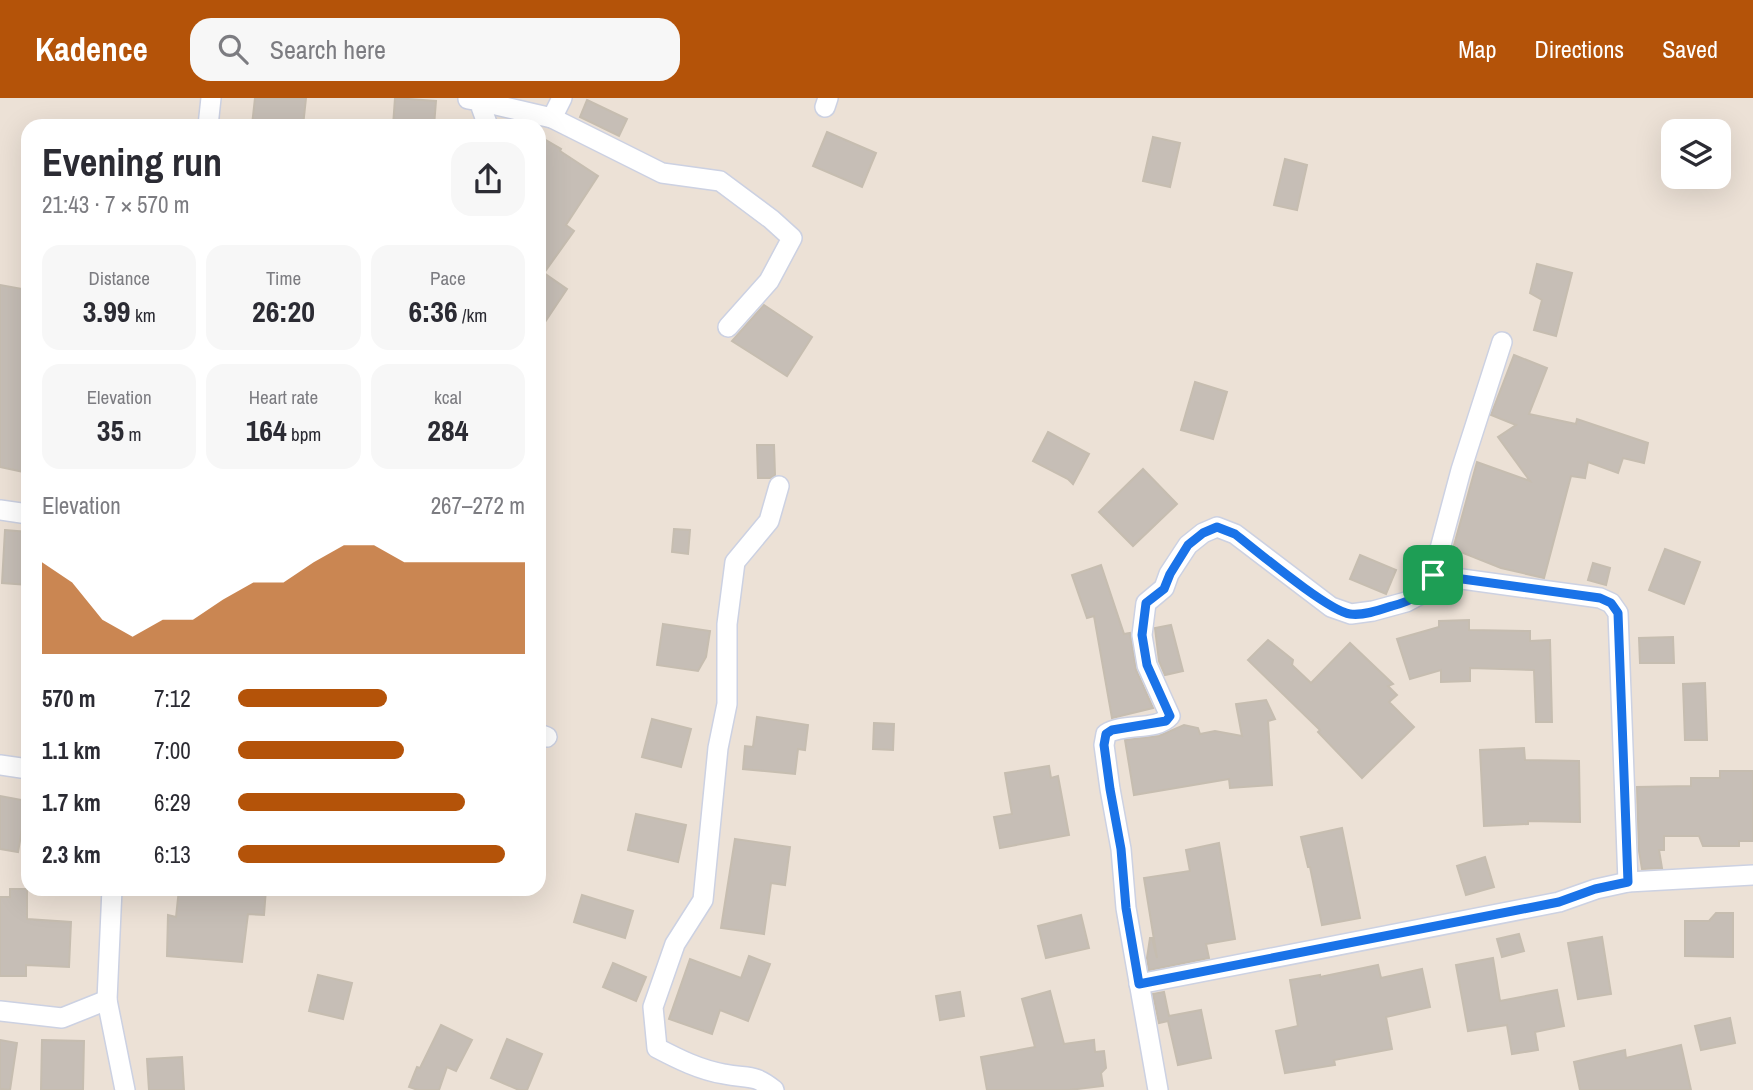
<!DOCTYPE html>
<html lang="en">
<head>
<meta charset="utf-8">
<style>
  body { margin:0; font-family:"Archivo Narrow",sans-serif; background:#f7f7f7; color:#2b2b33; height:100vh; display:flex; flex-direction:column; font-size:26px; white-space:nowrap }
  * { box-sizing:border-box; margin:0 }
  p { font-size:23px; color:#7c7c81 }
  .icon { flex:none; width:38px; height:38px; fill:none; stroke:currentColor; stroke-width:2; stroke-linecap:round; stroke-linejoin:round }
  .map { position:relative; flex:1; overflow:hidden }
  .drawer { position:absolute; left:21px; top:21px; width:525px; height:777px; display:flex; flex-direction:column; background:#fff; border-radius:21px; box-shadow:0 7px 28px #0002 }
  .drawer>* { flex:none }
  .fabs { position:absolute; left:1661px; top:21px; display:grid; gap:14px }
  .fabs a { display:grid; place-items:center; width:70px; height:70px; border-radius:14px; background:#fff; box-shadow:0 7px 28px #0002; font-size:35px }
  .pin { position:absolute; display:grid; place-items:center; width:60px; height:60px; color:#fff; margin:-30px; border-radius:14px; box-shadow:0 4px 10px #0006 }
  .round { display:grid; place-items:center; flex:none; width:74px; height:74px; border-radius:21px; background:#f7f7f7 }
  .overview { display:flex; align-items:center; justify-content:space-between; height:119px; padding:0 21px }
  h1 { font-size:38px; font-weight:700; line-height:52px }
  .figures { display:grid; grid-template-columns:repeat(3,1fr); gap:10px; height:119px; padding:7px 21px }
  .figures div { display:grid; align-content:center; border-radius:18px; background:#f7f7f7; text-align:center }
  .figures b { font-size:30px; font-weight:700 }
  .figures small { font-size:19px; font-weight:400 }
  .figures p { font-size:19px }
  .chart { height:196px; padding:14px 21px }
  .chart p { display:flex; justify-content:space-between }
  .chart svg { width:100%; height:126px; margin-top:7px; fill:#b45309; opacity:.7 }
  ul { padding:0 21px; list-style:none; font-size:23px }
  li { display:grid; grid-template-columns:112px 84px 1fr; align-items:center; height:52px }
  li i { height:18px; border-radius:9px; background:#b45309 }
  header { display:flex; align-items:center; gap:42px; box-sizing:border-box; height:98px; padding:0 35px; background:#b45309; color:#fff }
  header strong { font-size:33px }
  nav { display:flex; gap:38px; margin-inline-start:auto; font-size:24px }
  .search { width:490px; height:63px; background:#f7f7f7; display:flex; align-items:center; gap:18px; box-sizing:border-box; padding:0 24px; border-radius:21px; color:#7c7c81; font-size:26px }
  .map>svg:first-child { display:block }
  .building { fill:#c6beb6; stroke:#c6bdb0; stroke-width:2 }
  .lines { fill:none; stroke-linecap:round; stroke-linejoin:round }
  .minor-casing { stroke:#ccd1e2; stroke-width:22 }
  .minor { stroke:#fff; stroke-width:19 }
  .route-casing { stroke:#fff; stroke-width:14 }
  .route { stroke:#1a73e8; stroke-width:9 }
</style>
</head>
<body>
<header>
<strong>Kadence</strong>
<div class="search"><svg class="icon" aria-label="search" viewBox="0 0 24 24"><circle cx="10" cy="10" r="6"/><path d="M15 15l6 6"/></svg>Search here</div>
<nav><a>Map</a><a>Directions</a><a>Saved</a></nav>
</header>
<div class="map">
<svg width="1753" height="992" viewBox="0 0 1753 992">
  <rect width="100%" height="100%" fill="#ece1d6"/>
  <g class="building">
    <path d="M255,0h51l-3,28 -51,-1z"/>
    <path d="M395,0l41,3 -2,25h-41z"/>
    <path d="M587,2l40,19 -8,17 -39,-19z"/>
    <path d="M827,34l49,21 -14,34 -49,-21z"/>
    <path d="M539,38l22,13 -1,2 38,25 -32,49 8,6 -30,42 23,16 -28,42z"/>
    <path d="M1153,39l27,6 -10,44 -27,-6z"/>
    <path d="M1285,61l22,6 -10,45 -23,-5z"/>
    <path d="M1537,166l35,9 -16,63 -22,-6 8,-30 -12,-7z"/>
    <path d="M0,187l28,5v183l-28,-6z"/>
    <path d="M764,207l48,32 -25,39 -55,-35z"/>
    <path d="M1514,257l33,13 -18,46 47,10 1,-5 71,24 -4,20 -21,-5 -5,15 -30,-11 -3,16 -14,-2 -27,102 -43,-10 -48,-19 24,-87 53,19 -32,-44 18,-12 -25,-10z"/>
    <path d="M1195,284l32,10 -14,47 -32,-9z"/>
    <path d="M1048,334l41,22 -16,30 -5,-5 -35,-18z"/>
    <path d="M757,347h17l1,30 -5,3h-12z"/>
    <path d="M1143,371l34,35 -44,42 -34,-34z"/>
    <path d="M674,431l16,1 -2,24 -16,-2z"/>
    <path d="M5,432l23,2v53l-26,-2z"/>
    <path d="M1665,451l35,13 -16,42 -35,-14z"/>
    <path d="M1360,457l36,15 -10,24 -36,-15z"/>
    <path d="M1593,465l17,5 -4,17 -18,-5z"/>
    <path d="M1101,467l23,69 6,-1 6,37 17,38 -41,10 -18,-102 -7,2 -15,-43z"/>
    <path d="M1469,522v10l61,1v10l20,-1 2,82h-16l-2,-52 -64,-2v13l-29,1v-12l-31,9 -13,-40 42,-12v-6z"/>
    <path d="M663,526l47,7 -4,26 -8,14 -41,-6z"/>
    <path d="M1171,527l12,46 -18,4 -6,-14 -4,-33z"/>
    <path d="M1673,539l1,26h-34l-1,-25z"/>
    <path d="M1268,542l25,20 -1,5 19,18 39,-40 43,41 -5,2 9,9 -8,7 25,25 -52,51 -44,-46 2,-2 -72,-70z"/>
    <path d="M1705,585l2,57h-22l-2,-56z"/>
    <path d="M1266,602l9,19 -7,2 4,64 -42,3 -1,-9 -95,16 -9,-55 34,-4 25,-11 14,3 2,6 15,-3 27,5 -6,-32z"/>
    <path d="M757,619l51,8 -3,25 -7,-1 -3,25 -52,-5 2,-23 8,1z"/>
    <path d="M652,621l39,10 -10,38 -39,-10z"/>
    <path d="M874,625l20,1 -1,26 -20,-1z"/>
    <path d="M1524,650l1,12 54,1 1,61 -52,-1v3l-44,2 -4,-76z"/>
    <path d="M1049,668l2,12 7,-2 11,59 -69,13 -6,-31 18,-3 -7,-41z"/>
    <path d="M1720,673h33v70h-14v5h-36l-4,-10h-35v14h-5l3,18 -20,1 -3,-18 -2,-64 54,-1v-8h29z"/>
    <path d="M0,698l27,5 -9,51 -18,-3z"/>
    <path d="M636,716l50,11 -8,37 -50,-12z"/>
    <path d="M1342,730l18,90 -38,7 -12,-58h-2l-7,-30z"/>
    <path d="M735,741l55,8 -5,38 -14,-2 -7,51 -43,-6z"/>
    <path d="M1219,745l16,96 -29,5 3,14 -60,12 -2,-12 3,-20h2l5,20 -13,-80 46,-7 -4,-21z"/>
    <path d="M1485,759l9,30 -28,8 -9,-29z"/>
    <path d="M10,791h17v30l44,3 -2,45 -43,-2v11h-26v-79h10z"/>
    <path d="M179,791h87l-2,26 -16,-1 -6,48 -75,-6 1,-41 8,2z"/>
    <path d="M582,797l51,16 -8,27 -51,-16z"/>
    <path d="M1716,815h17v44l-48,-1v-35h24z"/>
    <path d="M1081,817l8,33 -43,10 -8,-32z"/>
    <path d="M1519,836l5,17 -22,6 -5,-18z"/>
    <path d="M1602,839l9,57 -33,5 -10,-56z"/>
    <path d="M749,858l21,8 -22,57 -28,-11 -8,24 -43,-15 21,-60 51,19z"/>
    <path d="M1493,860l7,43 57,-11 7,36 -29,6 3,18 -26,4 -5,-29 -39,6 -12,-66z"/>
    <path d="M613,865l33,14 -10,24 -33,-14z"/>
    <path d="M1378,867l3,13 41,-9 8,38 -44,10 6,32 -58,11 1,5 -50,8 -9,-42 22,-5 -8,-46 30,-5v2z"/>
    <path d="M318,877l34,8 -9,36 -34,-8z"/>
    <path d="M1050,893l14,53 30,-4 1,12 9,-1 2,17 -5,5 2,13 -34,4h-82l-6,-33 54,-10 -13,-48z"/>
    <path d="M960,894l4,24 -24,4 -4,-24z"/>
    <path d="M1164,894l5,24 32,-6 10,48 -33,7 -10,-44 -9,2 -6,-29z"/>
    <path d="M1730,920l5,25 -34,7 -6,-24z"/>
    <path d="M441,927l31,15 -16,31 -9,-4 -8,23h-21l-9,-3 8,-20 3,1z"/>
    <path d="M507,941l35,15 -15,36h-8l-28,-12z"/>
    <path d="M0,942l17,3 -7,47 -10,-1z"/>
    <path d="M42,942l42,1 -1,49h-42z"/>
    <path d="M1681,947l10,45h-111l-6,-28 51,-12 1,8z"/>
    <path d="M182,959l2,33h-35l-2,-31z"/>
  </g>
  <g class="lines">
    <g class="minor-casing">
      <g id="minor">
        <path d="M468,1l11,2 9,25"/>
        <path d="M479,3l73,17 110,55 58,8 51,38 21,19 -23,43 -41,46"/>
        <path d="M825,9l3,-9"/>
        <path d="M552,20l10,-20"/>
        <path d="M208,28l3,-28"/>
        <path d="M0,412l28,4"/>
        <path d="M1433,477l167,23 11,5 7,10 10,269"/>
        <path d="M539,636l8,3"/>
        <path d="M0,667l28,4"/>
        <path d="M112,791l-5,111 18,90"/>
        <path d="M1139,886l420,-82 37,-13 32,-7 125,-7"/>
        <path d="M0,913l62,7 45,-18"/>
        <path d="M774,992c-21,-17 -26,-11 -50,-16 -24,-4 -46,-15 -67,-26l-4,-41 22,-63 28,-44 15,-152 9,-44v-80l8,-62 34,-41 10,-35"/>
        <path d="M1158,992l-32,-182 -5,-59 -11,-60 -6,-44 2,-11c18,-12 50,-2 64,-18l-23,-51 -5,-30 4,-32 18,-15 5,-14 19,-29 15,-12 14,-6 18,7 96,73 20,7 22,-3 33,-9 17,-9 10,-18 28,-105 41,-128"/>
      </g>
    </g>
    <use href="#minor" class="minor"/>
  </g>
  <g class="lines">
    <g class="route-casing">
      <path id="route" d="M1217,429l18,7c22,17 93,77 115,80 13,2 30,-4 42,-8 23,-6 30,-11 41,-31l167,23 11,5 7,10 10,269 -33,7 -36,13 -420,82 -13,-76 -5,-59 -11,-60 -6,-44 2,-11 6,-4 54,-9 4,-5 -23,-51 -5,-30 4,-32 18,-14 6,-15 18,-29 15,-12z"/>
    </g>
    <use href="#route" class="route"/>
  </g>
</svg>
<div class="fabs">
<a><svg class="icon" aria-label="layers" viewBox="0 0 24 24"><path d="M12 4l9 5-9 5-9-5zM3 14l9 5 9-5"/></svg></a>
</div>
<div class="pin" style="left:1433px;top:477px;background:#1e9e55"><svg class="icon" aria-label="arrive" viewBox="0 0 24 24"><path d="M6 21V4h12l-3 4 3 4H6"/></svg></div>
<section class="drawer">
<div class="overview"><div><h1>Evening run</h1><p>21:43 · 7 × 570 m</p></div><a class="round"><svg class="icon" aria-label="share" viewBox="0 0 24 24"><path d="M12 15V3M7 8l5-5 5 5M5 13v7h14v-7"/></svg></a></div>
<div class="figures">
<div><p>Distance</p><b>3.99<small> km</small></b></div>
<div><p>Time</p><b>26:20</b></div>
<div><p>Pace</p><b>6:36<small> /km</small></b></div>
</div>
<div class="figures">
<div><p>Elevation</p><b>35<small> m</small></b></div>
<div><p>Heart rate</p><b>164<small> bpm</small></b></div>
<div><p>kcal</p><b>284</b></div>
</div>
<div class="chart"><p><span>Elevation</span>267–272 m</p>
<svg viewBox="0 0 160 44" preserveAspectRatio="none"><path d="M0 44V12L10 19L20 32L30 38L40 32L50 32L60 25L70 19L80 19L90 12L100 6L110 6L120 12L130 12L140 12L150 12L160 12V44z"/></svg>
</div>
<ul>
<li><b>570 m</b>7:12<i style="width:52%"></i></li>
<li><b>1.1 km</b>7:00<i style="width:58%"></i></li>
<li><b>1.7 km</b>6:29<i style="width:79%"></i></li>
<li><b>2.3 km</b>6:13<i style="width:93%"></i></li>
</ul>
</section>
</div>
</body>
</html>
